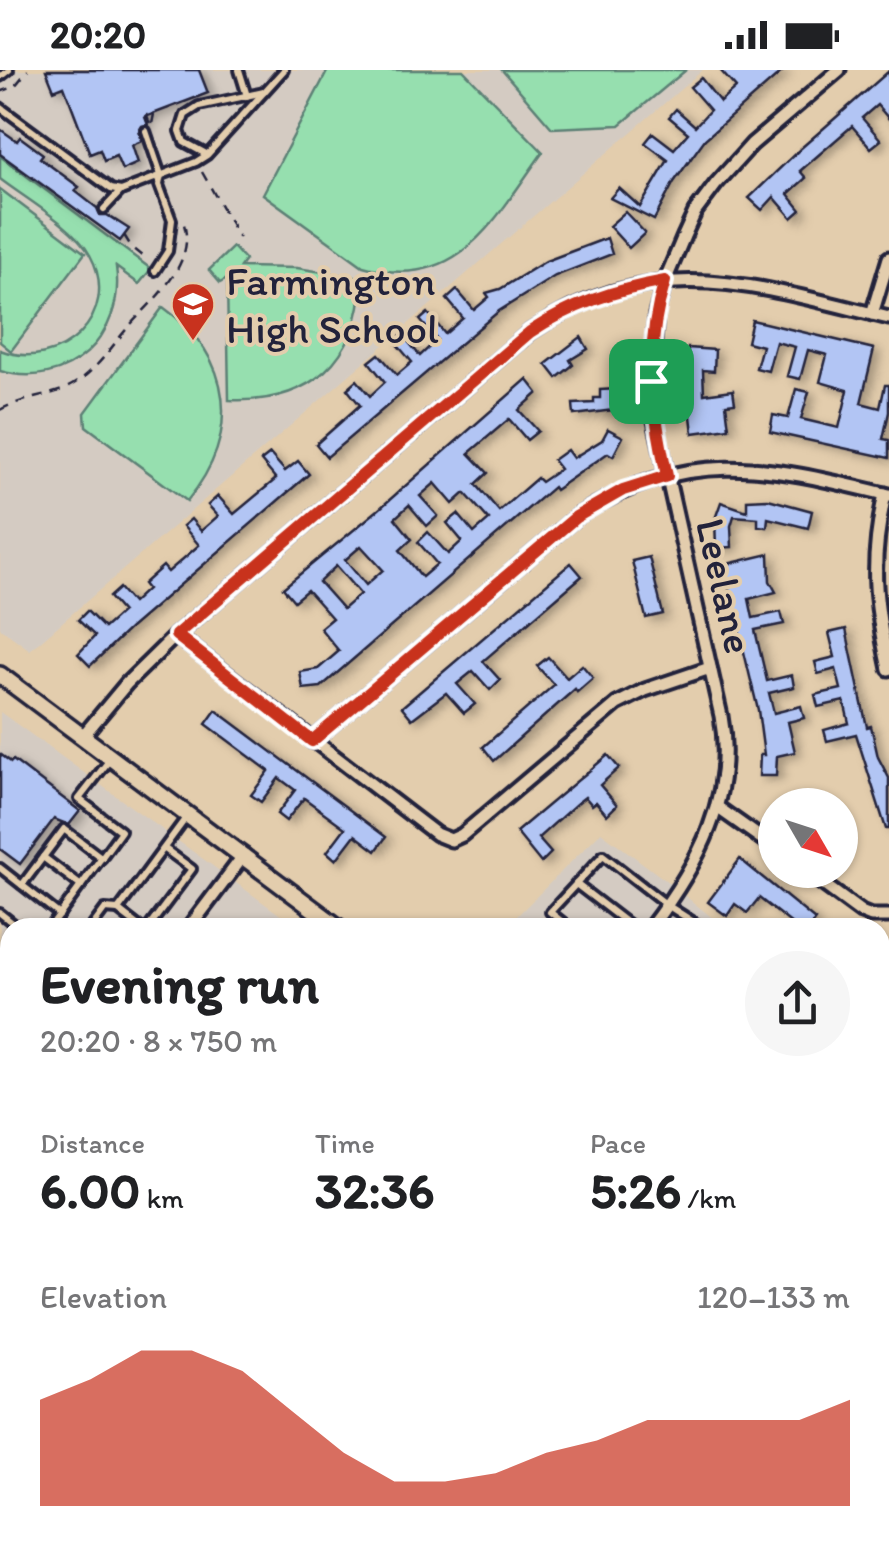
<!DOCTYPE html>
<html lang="en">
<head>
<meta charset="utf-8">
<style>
  body { margin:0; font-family:Itim,sans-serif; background:#f6f6f6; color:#202124; height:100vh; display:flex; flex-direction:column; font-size:38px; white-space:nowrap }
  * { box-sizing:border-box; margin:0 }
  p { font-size:32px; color:#757577 }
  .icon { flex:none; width:55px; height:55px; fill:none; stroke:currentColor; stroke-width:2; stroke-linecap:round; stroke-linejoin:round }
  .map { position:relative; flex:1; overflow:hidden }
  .drawer { position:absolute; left:0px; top:848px; width:890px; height:642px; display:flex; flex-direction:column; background:#fff; border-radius:30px 30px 0 0; box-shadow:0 2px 8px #0004 }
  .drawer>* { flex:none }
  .needle { width:65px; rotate:129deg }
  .controls { position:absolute; left:758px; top:718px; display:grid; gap:20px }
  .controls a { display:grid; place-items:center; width:100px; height:100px; border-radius:50%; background:#fff; box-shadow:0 2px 8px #0004; font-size:50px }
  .pin { position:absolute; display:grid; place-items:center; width:85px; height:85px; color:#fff; margin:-42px; border-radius:20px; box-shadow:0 5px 15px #0006 }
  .round { display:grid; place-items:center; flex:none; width:105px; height:105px; border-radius:52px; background:#f6f6f6 }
  .overview { display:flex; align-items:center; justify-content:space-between; height:170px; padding:0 40px }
  h1 { font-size:55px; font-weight:800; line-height:75px }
  .stats { display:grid; grid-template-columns:repeat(3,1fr); gap:15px; height:170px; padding:10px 40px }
  .stats div { display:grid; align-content:center }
  .stats b { font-size:50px; font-weight:800 }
  .stats small { font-size:28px; font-weight:400 }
  .stats p { font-size:28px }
  .chart { height:280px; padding:20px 40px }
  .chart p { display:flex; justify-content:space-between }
  .chart svg { width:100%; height:180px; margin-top:10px; fill:#c8321e; opacity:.7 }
  .status { display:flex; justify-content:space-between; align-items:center; height:70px; padding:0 50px; background:#fff; direction:ltr }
  .status svg { height:28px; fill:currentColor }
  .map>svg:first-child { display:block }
  .built { fill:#d4cbc2 }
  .green { fill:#96dfaf; stroke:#5c8075; stroke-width:2.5 }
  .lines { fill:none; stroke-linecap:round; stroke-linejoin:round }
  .stream { stroke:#5f8f9e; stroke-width:4 }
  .building { fill:#b2c5f4; stroke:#22223b; stroke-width:2.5; fill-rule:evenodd; filter:url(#shadow) }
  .service-casing { stroke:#22223b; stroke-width:14 }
  .minor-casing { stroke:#22223b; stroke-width:19 }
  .tertiary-casing { stroke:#22223b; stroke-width:21 }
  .secondary-casing { stroke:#22223b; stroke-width:22 }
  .path { stroke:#22223b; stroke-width:2.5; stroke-dasharray:10 8; stroke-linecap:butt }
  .service { stroke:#e3cdad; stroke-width:6 }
  .minor { stroke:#e3cdad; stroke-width:11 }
  .tertiary { stroke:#e3cdad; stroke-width:14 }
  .secondary { stroke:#e3cdad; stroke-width:15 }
  .route-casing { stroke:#fff; stroke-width:20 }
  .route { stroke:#c8321e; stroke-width:12 }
  .labels { text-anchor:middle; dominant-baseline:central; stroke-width:8; stroke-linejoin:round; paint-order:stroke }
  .poi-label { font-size:42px; fill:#22223b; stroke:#e3cdad; text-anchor:start }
  .street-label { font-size:42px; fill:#22223b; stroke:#e3cdad }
</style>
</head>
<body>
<div class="status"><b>20:20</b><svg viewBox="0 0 49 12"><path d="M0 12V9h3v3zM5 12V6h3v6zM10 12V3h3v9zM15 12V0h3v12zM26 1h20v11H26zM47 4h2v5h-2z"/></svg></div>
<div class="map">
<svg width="889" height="1488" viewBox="0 0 889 1488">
  <defs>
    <filter id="shadow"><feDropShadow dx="6" dy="3.5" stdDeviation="5" flood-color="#0004"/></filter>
  </defs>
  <rect width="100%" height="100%" fill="#e3cdad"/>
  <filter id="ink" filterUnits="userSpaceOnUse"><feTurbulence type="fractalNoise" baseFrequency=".01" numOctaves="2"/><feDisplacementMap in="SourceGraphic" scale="20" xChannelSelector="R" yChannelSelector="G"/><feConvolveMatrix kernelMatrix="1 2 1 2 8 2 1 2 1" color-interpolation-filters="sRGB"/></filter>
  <g filter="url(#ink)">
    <g class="built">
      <path d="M0,0h703l-673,580 -30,-22z"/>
      <path d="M0,642l297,215 -287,1v61l-10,-8z"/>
      <path d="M601,762l63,47 60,48 -219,1z"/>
      <path d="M880,970l9,6v512h-29l-11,-8h31z"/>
      <path d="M288,1480h528l-6,8h-528z"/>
    </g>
    <g class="green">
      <path d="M328,0h135l80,82c-48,66 -84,142 -180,114l-100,-72z"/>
      <path d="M502,0h184l-66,55 -68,3z"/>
      <path d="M0,86l151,113 -12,15 -23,-17c10,69 -48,124 -116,104v-21c60,23 123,-35 90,-95 -15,-28 -64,-56 -90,-76z"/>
      <path d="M0,119l85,64 -74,98 -11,-9z"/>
      <path d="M233,177l12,13 -5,7 57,1 65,10c-3,82 -52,126 -133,122l-2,-121 -7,4 -11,-13z"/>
      <path d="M163,237c71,51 79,127 24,194l-101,-75 -1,-13z"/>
    </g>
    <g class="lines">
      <path class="stream" d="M0,924l10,6"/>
    </g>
    <g class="building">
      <path d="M46,0h153l9,23 -63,24 3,8 -6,1 -3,5 3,10 -10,4 6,18 -16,7 -6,-14 -12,5 -4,-11 -10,4 -26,-68 -10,4z"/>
      <path d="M720,0h64l-79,69 -31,43 -20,38 -44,-22 9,-10 21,19 28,-47 -23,-17 8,-10 21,16 14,-16 -19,-16 7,-8 19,17 15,-16 -20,-23 11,-9 19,24 16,-14z"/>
      <path d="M889,1v48l-12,-14 -15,13 19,22 -10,8 -19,-22 -52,45 6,7 -18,16 13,16 -9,8 -18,-21 -12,13 -13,-12 51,-49z"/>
      <path d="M0,59l17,12 3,-4 23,17 -3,4 39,29 -4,4 22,17 3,7h7l22,14 -9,12 -120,-87z"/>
      <path d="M625,142l20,21 -16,15 -20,-22z"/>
      <path d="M607,168l5,16 -57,22 -56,35 -172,146 -11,-13 44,-39 -13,-16 10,-9 13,16 15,-14 -16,-20 10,-8 18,21 15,-13 -18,-21 8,-7 18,22 17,-16 -17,-20 8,-7 17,21 18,-16 -16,-19 10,-9 17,20 15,-13 -3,-4 14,-4 46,-28z"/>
      <path d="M752,250l122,29 -13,54 19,5 5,-23h4v27l-6,27 6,1v18l-119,-26 3,-17 15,3 8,-29 13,3 -8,27 38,9 9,-38 -28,-8 7,-27 -19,-5 -8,29 -13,-3 8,-29 -19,-5 -8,29 -12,-3 6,-22 -15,-4z"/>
      <path d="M581,267l7,12 -18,11 3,5 -16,13 -11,-14z"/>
      <path d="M688,278l27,2 -1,21 -11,-1 1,24 29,-4 2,13 -9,1 3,24 -36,5 -7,-58z"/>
      <path d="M527,309l11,14 -19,17 19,21 -11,9 -18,-21 -40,34 19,20 -12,11 23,27 38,-33 4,4 19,-13 -7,-9 14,-10 6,8 29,-18 6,-11 15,8 -10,19 -5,-3 -53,37 -2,-3 -232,200 -18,2 -3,-17 18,-3 21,-18 -19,-23 12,-10 -25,-28 -13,11 -11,-13 95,-78zM435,413l18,21 12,-11 24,27 -15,13 -16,-19 -11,9 15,18 -14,13 -20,-22 -10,10 19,22 -15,13 -22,-27 12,-11 -17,-21 14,-13 18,21 11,-10 -18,-20zM361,476l22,24 -17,15 -21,-25zM336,496l24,28 -17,15 -24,-27z"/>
      <path d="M617,319l5,20 -48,6 -1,-11 21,-1v-5h6v-8z"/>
      <path d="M270,384l15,17 13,-10 11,13 -179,154 -40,38 -12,-12 17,-18 -17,-16 9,-9 17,17 18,-16 -13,-15 10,-9 13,15 15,-14 -4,-5 20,-18 5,6 31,-27 -16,-19 8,-7 10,12 17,-15 -10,-11 10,-9 16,18 42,-35 -15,-18z"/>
      <path d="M768,429l44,12 -4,17 -40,-10 -1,9 -9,-1v-8l-24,-2 -3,10 1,21 -16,1 -1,-29 6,-17 26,9v-11z"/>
      <path d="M769,484l1,27 6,11 -27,7 4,19 28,-6 3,12 -29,6 12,51 25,-6 2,12 -25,6 5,20 27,-7 3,12 -16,4 7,30 -18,4 -1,20h-17l1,-21h4l-6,-45 -35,-145z"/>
      <path d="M649,487l14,57 -17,4 -14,-57z"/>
      <path d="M571,493l11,13 -99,85 17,19 -10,10 -17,-19 -16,13 18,20 -11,9 -18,-20 -34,26 -10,-12z"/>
      <path d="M846,559l21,98 4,-1 7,31 11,21v51h-3l-30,-95 -29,7 -3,-11 25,-7 -5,-22 -26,6 -3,-12 26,-6 -5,-20 -18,5 -3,-12 20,-5 -6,-24z"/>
      <path d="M548,587l19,21 15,-13 11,13 -16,14 -2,-3 -81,72 -11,-14 71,-62 -17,-19z"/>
      <path d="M216,640l170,127 -10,14 -21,-16 -19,25 -9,-8 18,-24 -41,-30 -18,23 -9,-7 18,-24 -16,-12 -18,24 -10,-7 18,-24 -63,-47z"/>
      <path d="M0,684l11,8 2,-2 67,51 -11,14 -15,-6 -34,45 -20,-15z"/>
      <path d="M608,685l11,13 -19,17 17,20 -10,10 -11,-13 -4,3 -7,-8 -9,7 -38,34 13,15 -10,10 -25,-31z"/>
      <path d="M740,789l75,61 -6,8h-12l-38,-30 -12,15 -12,-9 -8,12 -19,-14z"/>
    </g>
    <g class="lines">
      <g class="service-casing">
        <g id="service">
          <path d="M239,0l8,26"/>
          <path d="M0,7l9,-7"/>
          <path d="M0,37l111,82 10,2 75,-29 11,-7 77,-85"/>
          <path d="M146,61l15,44 -2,10 13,35 -4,31 -13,20"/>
          <path d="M206,84l-22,-12 -4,-11 5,-16 14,-9 65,-14"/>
          <path d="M104,139l16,-17"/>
          <path d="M43,787l38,29"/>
          <path d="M0,798l60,47"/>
          <path d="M576,814l52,40"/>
          <path d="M22,815l42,-56 38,29"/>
          <path d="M118,840l23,18"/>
          <path d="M0,843l19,15"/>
          <path d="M50,858l71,-97 -42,-32 32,-41"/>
          <path d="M91,858l14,-19 13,1 70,-95"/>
          <path d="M148,858l44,-59 -27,-20"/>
          <path d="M570,858l-20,-16 53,-57 64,50 36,23"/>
          <path d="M0,883l10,7"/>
          <path d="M880,1023l9,6"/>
          <path d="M880,1133l9,6"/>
          <path d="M880,1148l9,7"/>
          <path d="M880,1242l9,-11"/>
          <path d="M880,1425l9,7"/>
          <path d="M880,1465l9,-12"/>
          <path d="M333,1480l11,8"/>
          <path d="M481,1480l11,8"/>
          <path d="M537,1480l11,8"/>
        </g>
      </g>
      <g class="minor-casing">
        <g id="minor">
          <path d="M872,244l17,-56"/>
          <path d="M885,424c-15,69 -11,106 4,175"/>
          <path d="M176,565l260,199 15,6 11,-5 155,-131 28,-14 65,-22"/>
          <path d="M82,667l45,-54 49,-48 354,-303c124,-83 226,-46 359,-14"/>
          <path d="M312,671l264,-224c113,-72 192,-51 313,-22"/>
          <path d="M717,737l58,41"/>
          <path d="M804,800l57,42 10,4h18"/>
          <path d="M189,858l55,-73"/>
          <path d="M650,858c48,-63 86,-132 71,-212l-68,-304 -2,-31 5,-67 9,-33 19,-45 11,-24 21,-28 36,-40 87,-74"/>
          <path d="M0,1111l10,-13"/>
          <path d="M785,1480l10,8"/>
          <path d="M92,1488l7,-8"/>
        </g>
      </g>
      <g class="tertiary-casing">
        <g id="tertiary">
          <path d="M880,1084l9,-13"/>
          <path d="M576,1488l6,-8"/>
        </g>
      </g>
      <g class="secondary-casing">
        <g id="secondary">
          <path d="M0,605l339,253"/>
          <path d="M880,1268l9,7"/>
        </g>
      </g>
      <g class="path">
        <path d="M0,22l14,-5 14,-17"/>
        <path d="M146,44l4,10"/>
        <path d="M152,54l2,-10"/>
        <path d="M202,102l37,66"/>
        <path d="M124,165l8,13 16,13"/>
        <path d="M0,340c23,-13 49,-12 72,-25 26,-15 40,-40 59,-61 24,-26 69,-64 51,-105"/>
      </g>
      <use href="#service" class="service"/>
      <use href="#minor" class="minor"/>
      <use href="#tertiary" class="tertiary"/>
      <use href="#secondary" class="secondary"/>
    </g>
  </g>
  <g class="lines" filter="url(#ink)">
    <g class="route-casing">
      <path id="route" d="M665,211c-22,71 -13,125 2,195l-44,14 -47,27 -264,224 -136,-106 354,-303c42,-28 85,-42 135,-51z"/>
    </g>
    <use href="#route" class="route"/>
  </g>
  <defs>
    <g id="school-pin" transform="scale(2.25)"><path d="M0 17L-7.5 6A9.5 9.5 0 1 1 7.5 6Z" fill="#c8321e" stroke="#e3cdad"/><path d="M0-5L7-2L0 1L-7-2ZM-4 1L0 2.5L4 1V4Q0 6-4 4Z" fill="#fff"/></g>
  </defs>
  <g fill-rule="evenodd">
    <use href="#school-pin" x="193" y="234"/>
  </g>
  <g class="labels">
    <g class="poi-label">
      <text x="226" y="210">Farmington<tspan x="226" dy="48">High School</tspan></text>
    </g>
    <g class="street-label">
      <text transform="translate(725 516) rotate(77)">Leelane</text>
    </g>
  </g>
</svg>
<div class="controls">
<a><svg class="needle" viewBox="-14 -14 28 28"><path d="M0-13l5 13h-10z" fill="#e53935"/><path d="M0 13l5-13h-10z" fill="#757577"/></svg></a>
</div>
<div class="pin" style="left:651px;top:311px;background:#1e9e55"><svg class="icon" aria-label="arrive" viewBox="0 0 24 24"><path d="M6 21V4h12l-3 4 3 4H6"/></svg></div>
<section class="drawer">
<div class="overview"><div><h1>Evening run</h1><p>20:20 · 8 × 750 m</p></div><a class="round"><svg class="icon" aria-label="share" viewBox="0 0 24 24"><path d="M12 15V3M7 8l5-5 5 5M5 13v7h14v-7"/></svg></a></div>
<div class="stats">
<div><p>Distance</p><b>6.00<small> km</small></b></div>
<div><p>Time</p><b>32:36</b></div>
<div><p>Pace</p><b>5:26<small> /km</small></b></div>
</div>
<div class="chart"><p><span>Elevation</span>120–133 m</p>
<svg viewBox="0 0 160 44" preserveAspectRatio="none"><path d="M0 44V18L10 13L20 6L30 6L40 11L50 21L60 31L70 38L80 38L90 36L100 31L110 28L120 23L130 23L140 23L150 23L160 18V44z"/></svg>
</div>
</section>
</div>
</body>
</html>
